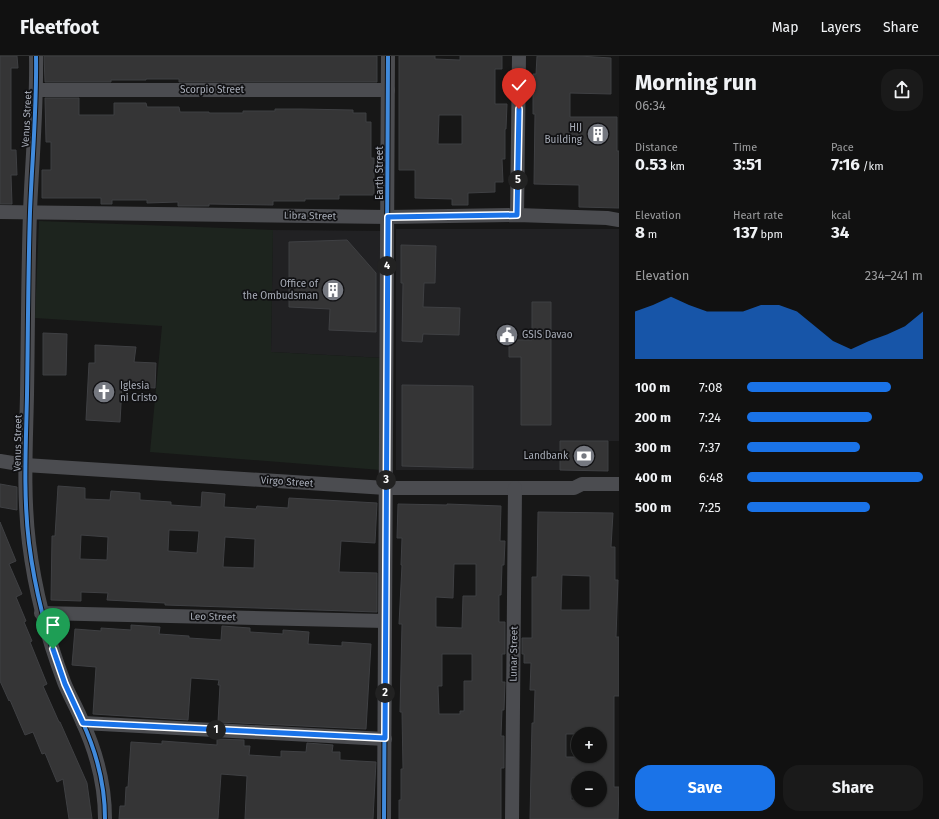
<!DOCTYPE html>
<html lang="en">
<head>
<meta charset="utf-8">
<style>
  body { margin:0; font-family:"Fira Sans",sans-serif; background:#1a1a1a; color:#f1f3f6; height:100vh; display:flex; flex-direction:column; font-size:15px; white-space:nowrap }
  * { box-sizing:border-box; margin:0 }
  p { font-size:13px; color:#9c9d9f }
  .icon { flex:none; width:22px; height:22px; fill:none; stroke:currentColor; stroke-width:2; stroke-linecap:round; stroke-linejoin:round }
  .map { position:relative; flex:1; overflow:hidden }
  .details { display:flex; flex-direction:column; background:#111; width:320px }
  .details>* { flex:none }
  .tools { position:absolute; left:571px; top:671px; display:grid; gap:8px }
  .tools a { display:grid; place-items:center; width:36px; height:36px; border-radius:50%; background:#111; box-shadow:0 1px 3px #0004,0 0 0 1px #303131; font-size:20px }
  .pin { position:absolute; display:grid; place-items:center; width:34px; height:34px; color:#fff; margin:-41px -17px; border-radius:50% 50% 50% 0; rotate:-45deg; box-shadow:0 0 4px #0007 }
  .pin .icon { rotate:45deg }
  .km { position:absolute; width:20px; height:20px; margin:-10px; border-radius:50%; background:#222; color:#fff; font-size:11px; line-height:20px; text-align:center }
  .round { display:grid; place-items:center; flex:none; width:42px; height:42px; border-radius:16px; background:#1a1a1a }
  .headline { display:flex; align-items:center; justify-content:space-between; height:68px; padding:0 16px }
  h1 { font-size:22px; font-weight:700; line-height:30px }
  .metrics { display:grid; grid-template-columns:repeat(3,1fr); gap:6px; height:68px; padding:4px 16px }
  .metrics div { display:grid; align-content:center }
  .metrics b { font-size:17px; font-weight:700 }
  .metrics small { font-size:11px; font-weight:400 }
  .metrics p { font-size:11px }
  .chart { height:112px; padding:8px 16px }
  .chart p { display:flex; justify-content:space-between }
  .chart svg { width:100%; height:72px; margin-top:4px; fill:#1a73e8; opacity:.7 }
  .primary-button { display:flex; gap:8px; margin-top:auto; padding:8px 16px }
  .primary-button a { flex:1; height:46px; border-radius:16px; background:#1a73e8; color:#fff; font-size:16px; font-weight:700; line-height:46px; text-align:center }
  .primary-button a+a { background:#1a1a1a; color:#f1f3f6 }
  ul { padding:0 16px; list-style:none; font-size:13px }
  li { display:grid; grid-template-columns:64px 48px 1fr; align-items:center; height:30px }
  li i { height:10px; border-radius:5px; background:#1a73e8 }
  header { display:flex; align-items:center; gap:24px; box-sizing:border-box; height:56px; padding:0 20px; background:#111; border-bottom:1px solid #303131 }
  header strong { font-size:19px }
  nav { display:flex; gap:22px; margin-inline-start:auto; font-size:14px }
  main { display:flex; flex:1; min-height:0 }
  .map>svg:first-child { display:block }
  .built { fill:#212123 }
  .green { fill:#1d241e }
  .building { fill:#353536; stroke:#3f4043; fill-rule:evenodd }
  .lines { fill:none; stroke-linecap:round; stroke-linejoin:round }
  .minor { stroke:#4b4c50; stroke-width:14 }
  .cycleway-casing { stroke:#111113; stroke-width:6 }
  .cycleway { stroke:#408adc; stroke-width:4 }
  .route-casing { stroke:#fff; stroke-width:8 }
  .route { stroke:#1a73e8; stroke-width:5 }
  .labels { text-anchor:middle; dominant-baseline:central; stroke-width:3.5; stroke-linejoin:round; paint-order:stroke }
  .street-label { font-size:10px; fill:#a8adb8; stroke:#111113 }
  .poi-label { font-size:10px; fill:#a8adb8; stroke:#111113; text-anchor:end }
</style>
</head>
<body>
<header>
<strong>Fleetfoot</strong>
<nav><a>Map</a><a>Layers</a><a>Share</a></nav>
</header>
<main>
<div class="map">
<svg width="619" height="763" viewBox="0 0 619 763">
  <rect width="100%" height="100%" fill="#171717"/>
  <g class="built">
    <path d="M396,173h223v212h-59v29h-164z"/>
    <path d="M273,174l109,1 1,127 -112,-6z"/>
  </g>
  <path class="green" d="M39,165l234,9 -2,122 112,6 -2,112 -231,-18 12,-126 -127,-8z"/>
  <g class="building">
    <path d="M0,0h17l1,12h-7v82h5l1,25h-6l1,29h-12z"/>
    <path d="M44,0h333v26h-198v-3h-33v1h-35v2h-66z"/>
    <path d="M399,0h36v3l25,1v-4h42v13h-7v35h12l-1,25h-1v30h-3l1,23h-8v10l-27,1v12h-16v-6l-37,-1v-28h-16zM439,59h23v29h-24z"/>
    <path d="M537,0h42l32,2v36l-41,-1v24h47v34h2v57l-40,-1v-22l-45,-1 1,-70h-2v-40h3z"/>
    <path d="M45,42h34v17h35v-12h32l1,4h32l1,5h29v1h34v-2h32v-2h26l52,1v3h13v9h5v36h3v37h-35v4h-34v2h-32v4l-64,-1v2h-31v-4l-31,1v-3h-35v4h-11v-6h-59v-28h9v-28h-5z"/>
    <path d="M347,184l29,33v59l-47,-2 1,-21 -41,-2v-65z"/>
    <path d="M401,189l35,1 -1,37h-11l-1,24 37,1 -1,27 -36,-1 -1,8 -20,-1 1,-58h-2z"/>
    <path d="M532,246h19v123h-30v-68h-12v-17h23z"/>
    <path d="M43,277l24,1 -1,41h-23z"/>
    <path d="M95,289l41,2 -2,15 22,1 -1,25 -33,-2 -2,36 -34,-2 3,-57h6z"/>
    <path d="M402,329l71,1v82l-71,-2z"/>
    <path d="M560,385h48v30l-48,-1z"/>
    <path d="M0,428l17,3v23l-17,-3z"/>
    <path d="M58,430l27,2v11l25,1 1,-9 29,2v7l31,2v3l30,2 1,-15 23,2 -1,13 32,2 1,-3 31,2 1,-10 88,5 -2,40 -34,-2 -2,31 38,1v39l-212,-7v-2l-58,-3 1,-7 -27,-1v9l-30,-1 1,-64h3zM169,474l30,1 -2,22 -29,-2zM81,479l27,2 -1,23 -27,-1zM225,481l30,2 -1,29 -31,-1z"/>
    <path d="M398,448l49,1v-1l54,2 -1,35h5l-1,24h-2l-1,30h-2v27h6v32h-3v28h3l-1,28h-2l-1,26h3v32h-3v51h-102v-19h2v-31h2l-1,-57h-2l2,-88h-3l3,-59h-1l1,-27h-5zM454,508h22v32h-13l-1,32 -26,-1v-30l17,1zM442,598h30v27h-8v30h-4v3h-21l-1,-28h4z"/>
    <path d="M538,456l75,1 -2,34h4v33h3l-2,57h3v59h-5v91h5l-1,32h-88l2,-96h2l1,-33h-5l1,-27h-7v-9h-2v-16h10v-61h5zM562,519l28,1v34h-29zM566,678h34v23h-34zM572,722h28v22h-29z"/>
    <path d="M0,466l16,39 -7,3 13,30 -6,3 10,24 -2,1 8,19 -2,1 17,42 -4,2 16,36h1l27,61 5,36h-23l-6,-40 -6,3 -12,-29 -3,1 -9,-22 -8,3 -15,-35 -1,1 -9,-20z"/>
    <path d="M131,569l29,2 -1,7 30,2v2l32,2 1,-14 28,2v4l33,2v-4l26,2 -1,12 34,2v-4l29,2 -5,85 -148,-7 2,-37h-2l1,-5 -28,-2 -3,42 -95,-6 3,-47 -24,-2 3,-36 26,2v-3l30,2z"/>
    <path d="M217,683l27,1v6h6l-1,9 32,2v-6l25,1 1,-9 26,2 -1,7h8v8l36,2 -3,57h-128l2,-43 -26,-2 -3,45h-99l1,-13h5l1,-19h2l3,-45 31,2v-3l55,4z"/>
  </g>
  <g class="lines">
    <g class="minor">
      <path d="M36,0c1,52 -4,104 -6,156 -2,61 -2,122 -3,183 -1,49 -4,99 2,148 6,48 18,94 35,139 5,13 13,26 18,39 14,30 23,65 23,98"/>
      <path d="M37,34h351"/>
      <path d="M0,156l388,5 129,-2 90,3 12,2"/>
      <path d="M517,159l2,-159"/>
      <path d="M0,405l25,4 361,23h188l8,-4h37"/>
      <path d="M41,557l344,8"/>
      <path d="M83,667l302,16"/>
      <path d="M384,763l4,-763"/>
      <path d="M512,763l3,-331"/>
    </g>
    <g class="cycleway-casing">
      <g id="cycleway">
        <path d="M36,0c1,52 -4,104 -6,156 -2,61 -2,122 -3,183 -1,49 -4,99 2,148 6,48 18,94 35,139 5,13 13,26 18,39 14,30 23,65 23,98"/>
        <path d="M384,763l4,-763"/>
      </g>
    </g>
    <use href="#cycleway" class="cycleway"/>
  </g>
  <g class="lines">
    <g class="route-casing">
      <path id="route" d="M53,593l12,35 18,39 302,15 3,-521 129,-2 2,-106"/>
    </g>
    <use href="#route" class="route"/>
  </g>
  <defs>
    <g id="building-disc" transform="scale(1.15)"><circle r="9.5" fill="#757880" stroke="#111113"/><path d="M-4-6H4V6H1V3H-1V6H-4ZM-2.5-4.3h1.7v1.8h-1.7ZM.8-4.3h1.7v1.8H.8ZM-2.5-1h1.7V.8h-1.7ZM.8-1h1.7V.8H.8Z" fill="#fff"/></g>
    <g id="civic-disc" transform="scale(1.15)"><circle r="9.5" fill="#757880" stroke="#111113"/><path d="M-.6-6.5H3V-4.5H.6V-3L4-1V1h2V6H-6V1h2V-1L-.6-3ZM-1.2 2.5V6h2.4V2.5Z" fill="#fff"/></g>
    <g id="church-disc" transform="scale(1.15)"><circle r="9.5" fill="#757880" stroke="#111113"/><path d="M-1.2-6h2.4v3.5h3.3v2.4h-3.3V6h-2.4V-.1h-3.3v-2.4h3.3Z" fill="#fff"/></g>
    <g id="bank-disc" transform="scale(1.15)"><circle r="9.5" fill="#757880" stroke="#111113"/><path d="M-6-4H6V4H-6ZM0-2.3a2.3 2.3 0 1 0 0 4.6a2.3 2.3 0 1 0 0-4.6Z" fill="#fff"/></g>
  </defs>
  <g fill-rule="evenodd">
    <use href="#building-disc" x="598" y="78"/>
    <use href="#building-disc" x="333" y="234"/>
    <use href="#civic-disc" x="507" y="279"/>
    <use href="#church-disc" x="104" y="336"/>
    <use href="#bank-disc" x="584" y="400"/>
  </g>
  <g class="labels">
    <g class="street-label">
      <text x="212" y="34">Scorpio Street</text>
      <text transform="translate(27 63) rotate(-87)">Venus Street</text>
      <text transform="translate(380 117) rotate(-90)">Earth Street</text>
      <text transform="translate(310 160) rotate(1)">Libra Street</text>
      <text transform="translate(18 387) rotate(-89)">Venus Street</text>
      <text transform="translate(287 426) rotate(4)">Virgo Street</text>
      <text transform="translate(213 561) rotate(1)">Leo Street</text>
      <text transform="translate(514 598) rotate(-89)">Lunar Street</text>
    </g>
    <g class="poi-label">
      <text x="582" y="72">HIJ<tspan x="582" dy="12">Building</tspan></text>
      <text x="318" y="228">Office of<tspan x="318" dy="12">the Ombudsman</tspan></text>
      <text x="522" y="279" text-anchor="start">GSIS Davao</text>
      <text x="120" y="330" text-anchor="start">Iglesia<tspan x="120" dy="12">ni Cristo</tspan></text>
      <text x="568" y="400">Landbank</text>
    </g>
  </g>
</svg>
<div class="tools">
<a>+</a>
<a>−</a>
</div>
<div class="pin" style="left:53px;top:593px;background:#1e9e55"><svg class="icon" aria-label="arrive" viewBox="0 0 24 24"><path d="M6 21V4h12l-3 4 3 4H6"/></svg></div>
<div class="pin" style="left:519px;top:53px;background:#d93025"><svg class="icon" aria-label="check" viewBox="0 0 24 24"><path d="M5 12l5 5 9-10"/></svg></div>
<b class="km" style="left:216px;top:674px">1</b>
<b class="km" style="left:385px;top:637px">2</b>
<b class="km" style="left:386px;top:424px">3</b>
<b class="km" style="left:387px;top:210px">4</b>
<b class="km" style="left:518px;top:124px">5</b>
</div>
<section class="details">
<div class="headline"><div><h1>Morning run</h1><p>06:34</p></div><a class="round"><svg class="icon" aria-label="share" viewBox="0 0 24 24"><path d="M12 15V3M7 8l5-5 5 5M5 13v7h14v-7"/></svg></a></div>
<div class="metrics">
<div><p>Distance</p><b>0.53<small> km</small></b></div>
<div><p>Time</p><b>3:51</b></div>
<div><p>Pace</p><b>7:16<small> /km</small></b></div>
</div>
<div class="metrics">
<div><p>Elevation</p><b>8<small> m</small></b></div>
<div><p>Heart rate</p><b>137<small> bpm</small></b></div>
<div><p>kcal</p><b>34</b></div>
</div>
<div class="chart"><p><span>Elevation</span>234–241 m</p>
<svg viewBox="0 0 160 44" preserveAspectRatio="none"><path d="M0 44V15L10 11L20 6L30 11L40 15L50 15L60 15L70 11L80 11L90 15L100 24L110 33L120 38L130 33L140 29L150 24L160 15V44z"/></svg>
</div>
<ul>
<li><b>100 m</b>7:08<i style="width:82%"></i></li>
<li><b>200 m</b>7:24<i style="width:71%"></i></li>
<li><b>300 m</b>7:37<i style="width:64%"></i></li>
<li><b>400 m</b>6:48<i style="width:100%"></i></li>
<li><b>500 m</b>7:25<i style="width:70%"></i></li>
</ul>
<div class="primary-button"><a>Save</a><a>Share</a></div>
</section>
</main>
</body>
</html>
